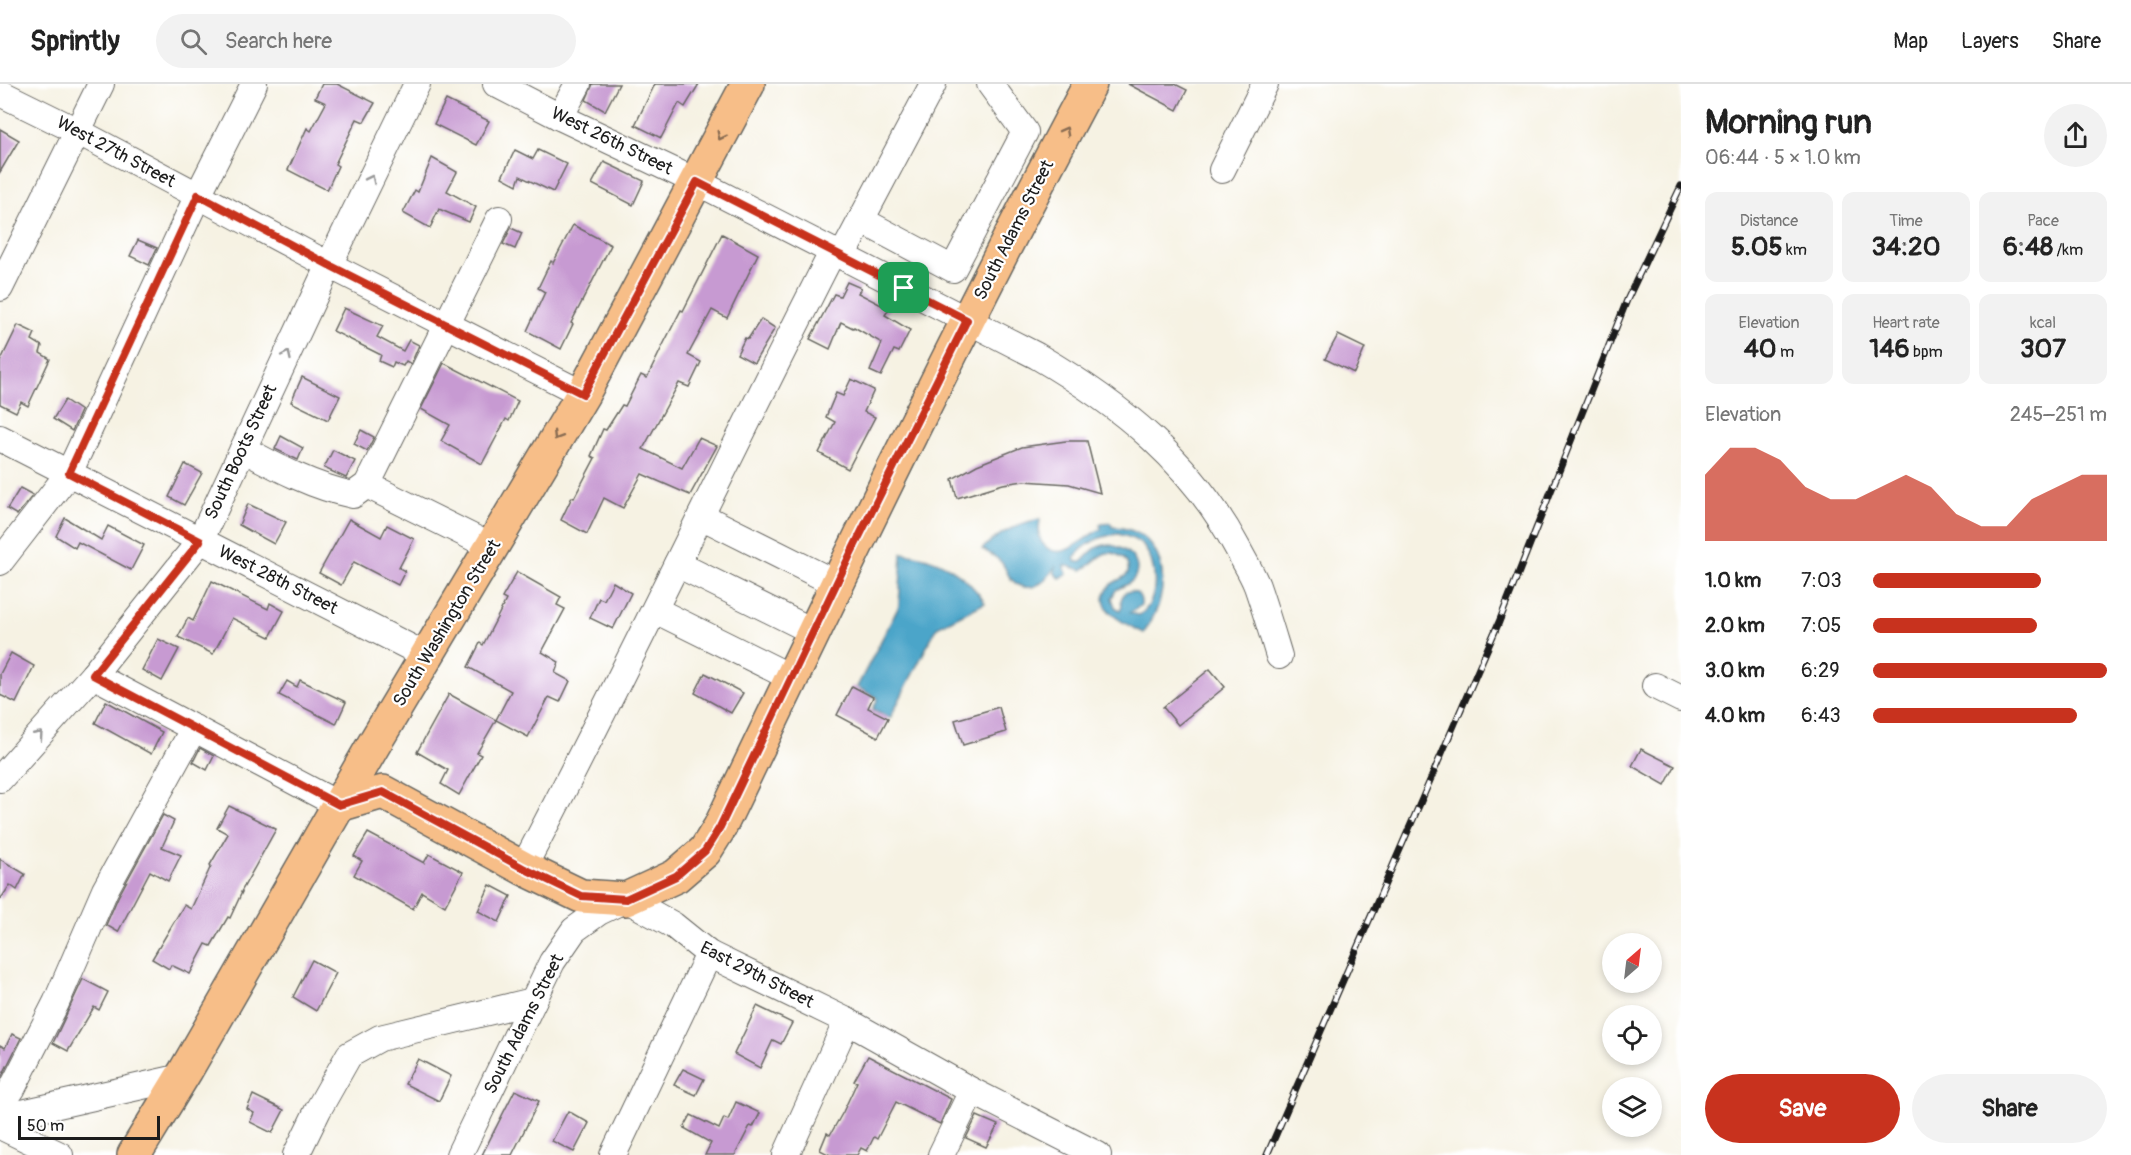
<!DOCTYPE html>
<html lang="en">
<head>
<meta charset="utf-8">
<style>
  body { margin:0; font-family:Pangolin,sans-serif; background:#f2f2f2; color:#222; height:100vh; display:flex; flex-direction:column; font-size:22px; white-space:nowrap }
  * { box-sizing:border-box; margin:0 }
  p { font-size:20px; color:#767676 }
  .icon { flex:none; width:33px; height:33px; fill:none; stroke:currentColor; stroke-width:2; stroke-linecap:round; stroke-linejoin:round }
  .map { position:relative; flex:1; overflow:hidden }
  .panel { display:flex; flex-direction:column; background:#fff; width:450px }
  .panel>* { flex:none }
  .needle { width:39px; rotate:28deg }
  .fabs { position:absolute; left:1602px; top:849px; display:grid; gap:12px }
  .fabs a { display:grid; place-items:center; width:60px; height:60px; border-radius:50%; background:#fff; box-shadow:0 3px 9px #0003; font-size:30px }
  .scale { position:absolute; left:18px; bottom:15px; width:142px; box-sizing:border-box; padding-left:6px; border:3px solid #1c1c1c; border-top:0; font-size:16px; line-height:21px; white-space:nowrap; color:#1c1c1c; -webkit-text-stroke:4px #fff; paint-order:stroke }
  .pin { position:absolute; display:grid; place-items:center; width:51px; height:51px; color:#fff; margin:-26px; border-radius:12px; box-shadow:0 3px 9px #0006 }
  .round { display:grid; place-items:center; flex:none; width:63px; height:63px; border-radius:32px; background:#f2f2f2 }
  .overview { display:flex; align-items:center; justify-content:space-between; height:102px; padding:0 24px }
  h1 { font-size:33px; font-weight:800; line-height:45px }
  .figures { display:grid; grid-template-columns:repeat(3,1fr); gap:9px; height:102px; padding:6px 24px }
  .figures div { display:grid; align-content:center; border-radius:12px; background:#f2f2f2; text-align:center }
  .figures b { font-size:26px; font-weight:800 }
  .figures small { font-size:16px; font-weight:400 }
  .figures p { font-size:16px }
  .chart { height:168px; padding:12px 24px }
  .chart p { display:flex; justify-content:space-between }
  .chart svg { width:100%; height:108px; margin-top:6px; fill:#c8321e; opacity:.7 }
  .button { display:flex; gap:12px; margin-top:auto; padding:12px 24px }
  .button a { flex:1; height:69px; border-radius:36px; background:#c8321e; color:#fff; font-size:24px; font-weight:800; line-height:69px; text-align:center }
  .button a+a { background:#f2f2f2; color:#222 }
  ul { padding:0 24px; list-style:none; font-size:20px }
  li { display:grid; grid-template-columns:96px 72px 1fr; align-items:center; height:45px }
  li i { height:15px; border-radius:8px; background:#c8321e }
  header { display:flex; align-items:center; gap:36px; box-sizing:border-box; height:84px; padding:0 30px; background:#fff; border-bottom:2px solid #e0e0e0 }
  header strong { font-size:28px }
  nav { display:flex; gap:33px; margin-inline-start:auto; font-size:21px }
  .search { width:420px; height:54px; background:#f2f2f2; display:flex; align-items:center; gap:15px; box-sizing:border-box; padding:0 21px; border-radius:33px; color:#767676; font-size:22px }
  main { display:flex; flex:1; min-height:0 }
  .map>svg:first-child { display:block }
  .water { fill:#4ba5c9; stroke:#346072; stroke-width:1.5; fill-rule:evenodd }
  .building { fill:#c79ad2 }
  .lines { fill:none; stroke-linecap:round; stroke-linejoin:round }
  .minor-casing { stroke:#686762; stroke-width:28 }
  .major-casing { stroke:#686762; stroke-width:36 }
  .minor { stroke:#fff; stroke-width:26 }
  .major { stroke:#f7be88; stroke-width:33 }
  .rail-casing { stroke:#1c1c1c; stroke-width:7 }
  .rail { stroke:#fff; stroke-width:4.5; stroke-dasharray:14; stroke-linecap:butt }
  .oneway { stroke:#8a6d52 }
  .oneway2 { stroke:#999 }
  .route-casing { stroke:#fff; stroke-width:12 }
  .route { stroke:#c8321e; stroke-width:8 }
  .labels { text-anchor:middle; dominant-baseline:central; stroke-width:4.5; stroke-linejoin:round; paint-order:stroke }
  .street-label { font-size:18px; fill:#1c1c1c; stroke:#fff }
</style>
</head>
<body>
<header>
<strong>Sprintly</strong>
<div class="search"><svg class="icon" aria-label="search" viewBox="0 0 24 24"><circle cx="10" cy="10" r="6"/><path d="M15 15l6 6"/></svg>Search here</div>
<nav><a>Map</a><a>Layers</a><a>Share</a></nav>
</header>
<main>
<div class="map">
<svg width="1681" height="1071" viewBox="0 0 1681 1071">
  <rect width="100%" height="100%" fill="#fff"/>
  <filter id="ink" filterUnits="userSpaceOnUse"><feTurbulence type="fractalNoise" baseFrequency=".0167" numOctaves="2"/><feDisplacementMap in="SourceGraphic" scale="12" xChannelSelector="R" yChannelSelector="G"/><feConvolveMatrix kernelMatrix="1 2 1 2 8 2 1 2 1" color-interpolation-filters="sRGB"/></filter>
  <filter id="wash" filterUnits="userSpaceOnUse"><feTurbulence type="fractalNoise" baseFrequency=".008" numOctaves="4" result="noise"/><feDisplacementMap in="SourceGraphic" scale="24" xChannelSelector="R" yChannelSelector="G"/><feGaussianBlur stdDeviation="1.35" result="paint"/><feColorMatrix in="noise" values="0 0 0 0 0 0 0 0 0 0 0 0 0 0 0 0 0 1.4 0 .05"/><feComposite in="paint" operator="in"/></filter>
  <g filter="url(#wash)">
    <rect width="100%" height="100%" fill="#f6f2e3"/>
    <g class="water">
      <path d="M1040,435c-1,9 -3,20 5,27 18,17 39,-10 56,-17l-1,-5 11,-1 1,4c40,1 57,35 48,73 -3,12 -10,23 -16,33 -16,-8 -53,-23 -35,-46 5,-7 14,-7 19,-14 1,-7 -1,-13 -8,-17 -18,-11 -24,8 -38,14l-18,-5 3,9 -7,4 -5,-4v-7c-10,17 -27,29 -43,13 -5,-5 -6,-12 -10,-17 -5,-6 -13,-10 -20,-14 16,-15 36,-26 58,-30zM1118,450c9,2 18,5 25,12 15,17 17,57 -4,69l-9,-2 11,-8c1,-11 -7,-17 -17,-12l-3,7 1,7 -2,3 -5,-3 -3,-9 4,-8c6,-4 15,-5 19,-13 9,-18 -15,-34 -31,-32 -11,2 -15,10 -23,17h-5l-2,-4c11,-15 26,-22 44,-24z"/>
      <path d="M902,469c36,3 63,19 83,50l-48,24 -47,91 -17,-9 5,-11 -21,-11 42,-81z"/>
    </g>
    <g id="blocks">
      <g class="building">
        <path d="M322,0h15l38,19 -11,19 -7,-3 -22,45 3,2 -11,24 -39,-20 19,-42 4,3 15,-28 -11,-5z"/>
        <path d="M593,0h26l-14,27 -19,-11z"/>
        <path d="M655,0h44l-14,23 -6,-4 -18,35 -26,-13z"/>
        <path d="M1128,0h47l12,6 -10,20z"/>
        <path d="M446,16l43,21 -13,24 -42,-21z"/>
        <path d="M0,45l19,11 -19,32z"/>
        <path d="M515,66l18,9 5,-9 29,14 -14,28 -33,-16 -3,9 -15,-8z"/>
        <path d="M432,74l25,14 -10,19 29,16 -7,15 -30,-13 -9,19 -27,-15 12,-23 3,2z"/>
        <path d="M604,78l40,19 -11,24 -41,-21z"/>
        <path d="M573,141l38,20 -40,78 2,1 -12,25 -34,-18 18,-39 -7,-4 13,-27 2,2z"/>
        <path d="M511,144l11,5 -7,16 -12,-5z"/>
        <path d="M722,150l36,20 -31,64 -15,-8 -24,45 13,7 -12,25 -10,-4 -36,66 39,19 17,-30 18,8 -27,49 -48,-21 -19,34 -19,-10 -17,36 -26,-14 11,-23 2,1 21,-40 -4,-2 12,-27 3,1 16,-25 3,1 16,-31 6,3 17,-35 17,-33 2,1z"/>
        <path d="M138,156l19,8 -8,17 -19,-9z"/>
        <path d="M847,198l14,6 -3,5 31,16 -4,6 25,15 -11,22 -5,-2 -13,26 -11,-5 12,-28 -28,-16 -1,1 -12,-6 -11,27 -20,-10 24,-45 6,2z"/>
        <path d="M344,224l39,18 -6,11 26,14 6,-11 10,5 -8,19 -5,-3 -3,5 -9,-4 -2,5 -13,-6 2,-6 -48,-24z"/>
        <path d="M761,235l14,9 -21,35 -17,-9 8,-16 3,1z"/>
        <path d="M18,241l17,8 -3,7 10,6 -2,7 10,6 -22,47 -7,-4 -5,10 -16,-8v-42z"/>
        <path d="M1338,251l27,13 -11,25 -29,-14z"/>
        <path d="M444,279l74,38 -9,20 -3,-2 -24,45 -41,-23 9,-16 -29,-16z"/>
        <path d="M302,293l38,19 -12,24 -37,-18z"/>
        <path d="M851,295l23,11 -10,22 11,5 -27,52 -29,-16 16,-31 -9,-5 10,-24 7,3z"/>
        <path d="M65,316l16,11 -9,20 -19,-12z"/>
        <path d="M361,346l13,7 -7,14 -13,-7z"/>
        <path d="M281,352l22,12 -5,12 -23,-11z"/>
        <path d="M1066,357h21l13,52 -31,-9 -45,-3 -21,3 -46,14 -5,-19 25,-14 45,-18z"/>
        <path d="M333,366l22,11 -9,17 -22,-10z"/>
        <path d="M185,380l17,9 -18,32 -15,-8z"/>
        <path d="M20,404l13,7 -16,20 -10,-6z"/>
        <path d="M248,420l38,18 -12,22 -35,-19z"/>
        <path d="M65,434l36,22 7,-14 36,19 -13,25 -53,-28 -3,6 -19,-12z"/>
        <path d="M349,435l32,18 6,-12 27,14 -15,29 6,3 -7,14 -44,-23 -13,23 -22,-12z"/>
        <path d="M517,488l44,25 -4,8 8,4 -23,43 17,10 -4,11 15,8 -10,21 -11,-5 -21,40 -32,-17 15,-29 -43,-24 12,-24 3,2 23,-45 -4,-2z"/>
        <path d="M212,497l56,28 2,-6 14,8 -14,26 -38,-19 -19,36 -35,-17 10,-19 5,3z"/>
        <path d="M613,498l18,11 -18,36 -23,-11 9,-20 5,2z"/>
        <path d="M158,555l21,10 -17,32 -20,-11z"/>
        <path d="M11,569l23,13 -18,37 -16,-8v-21z"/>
        <path d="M1210,585l15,18 -47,38 -15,-18z"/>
        <path d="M705,589l38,20 -12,20 -36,-20z"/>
        <path d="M300,596l46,22 -10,22 -57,-29 8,-14 10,6z"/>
        <path d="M852,602l21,11 -5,11 20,10 -10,19 -41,-22z"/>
        <path d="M449,610l47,26 -19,33 4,2 -22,40 -18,-11 7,-14 -31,-18z"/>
        <path d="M106,617l56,31 -11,22 -56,-31z"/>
        <path d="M999,623l7,25 -43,13 -8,-25z"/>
        <path d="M200,664l14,8 -7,14 -14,-8z"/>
        <path d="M1641,665l34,17 -10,19 -33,-19z"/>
        <path d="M229,722l47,23 -35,63h1l-12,26 -2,-1 -17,29 -5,-2 -16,30 -19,-9 -2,4 -17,-10 32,-54 7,4 20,-43 -1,-1 18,-31 -11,-6z"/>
        <path d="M163,731l11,6 -12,26 19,8 -13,26 -18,-10 -32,61 -12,-7 12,-28z"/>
        <path d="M368,749l56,30 5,-9 34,18 -18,34 -23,-14 -9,17 -59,-34 8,-14 -8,-5z"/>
        <path d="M0,775l25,15 -8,16 -7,-5 -10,15z"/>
        <path d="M490,801l21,11 -12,26 -21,-11z"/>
        <path d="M312,876l24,13 -20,38 -23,-14z"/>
        <path d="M83,895l25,13 -9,18 -5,-3 -26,44 -15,-8z"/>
        <path d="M757,922l35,17 -11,21 -8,-4 -13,28 -26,-14z"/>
        <path d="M12,950l9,4 -21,42v-35l5,3z"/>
        <path d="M868,972l83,43 -11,25 -44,-22 -19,37 -3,-2 -7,14 -6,-3 -4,7h-27l-10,-5 7,-17 3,2 13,-23 14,-30 -3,-1z"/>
        <path d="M418,975l33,17 -12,25 -34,-17z"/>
        <path d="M683,985l21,10 -8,16 -22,-10z"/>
        <path d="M515,1006l24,11 -27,54h-30z"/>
        <path d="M253,1011l31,15 -12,23 -22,-11 4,-9 -7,-4z"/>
        <path d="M736,1018l24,11 -7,14 -3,-1 -15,29h-30l6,-12 -27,-15 7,-13 28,14 5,-11 4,2z"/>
        <path d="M568,1027l21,12 -15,29 -22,-11z"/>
        <path d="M977,1032l21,9 -12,22 -20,-9z"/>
      </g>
    </g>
  </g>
  <g filter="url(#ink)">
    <use href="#blocks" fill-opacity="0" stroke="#686762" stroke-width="1.5"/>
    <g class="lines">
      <g class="minor-casing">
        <g id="minor">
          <path d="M496,0l64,33 137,65 340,174c84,49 155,106 201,193 6,12 14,24 19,37 8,23 15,47 22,70"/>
          <path d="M0,9l77,38 252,134 254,129"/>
          <path d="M560,33l18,-33"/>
          <path d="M1222,86l43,-86"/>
          <path d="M861,136l92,49 72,-137 -35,-48"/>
          <path d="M842,172l91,-172"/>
          <path d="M0,204l101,-204"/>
          <path d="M0,354l427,218"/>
          <path d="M243,365c35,19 71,38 110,46l14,-10 132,-266"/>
          <path d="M367,401l125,62"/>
          <path d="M701,432l136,68"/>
          <path d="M0,478l69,-89 129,-278 56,-111"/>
          <path d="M677,480l137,68"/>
          <path d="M655,526l137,68"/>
          <path d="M93,591l246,130"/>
          <path d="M1655,602l26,13"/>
          <path d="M0,695l93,-104 107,-134 129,-276 88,-181"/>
          <path d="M523,784c107,-203 205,-412 310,-617"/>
          <path d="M0,1023l12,-18 44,-86 49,-113 89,-162"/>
          <path d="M0,1034l182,-41"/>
          <path d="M0,1042l60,29"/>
          <path d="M296,1071l22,-45 31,-55 31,-17 153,-37"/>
          <path d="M459,1071l93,-193 22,-32 25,-18 27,-13 47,26 36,29 138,67 125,70 126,64"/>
          <path d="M613,1071l96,-201"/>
          <path d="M786,1071l61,-134"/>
          <path d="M941,1071l31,-64"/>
        </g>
      </g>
      <g class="major-casing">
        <g id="major">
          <path d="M339,721l44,-13 140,76 58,28 45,3 50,-23 29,-25 15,-24c120,-250 240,-499 370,-743"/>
          <path d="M134,1071l52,-85 188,-326 209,-350 165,-310"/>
        </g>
      </g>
      <use href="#minor" class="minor"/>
      <use href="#major" class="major"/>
      <g class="rail-casing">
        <path id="rail" d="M1267,1071l232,-533 128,-322 54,-114"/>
      </g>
      <use href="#rail" class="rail"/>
    </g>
    <defs><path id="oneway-chevron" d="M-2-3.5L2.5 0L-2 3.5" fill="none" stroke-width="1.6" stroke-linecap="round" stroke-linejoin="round" transform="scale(1.5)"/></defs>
    <g class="oneway">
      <use href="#oneway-chevron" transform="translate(1065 47) rotate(-62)"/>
      <use href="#oneway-chevron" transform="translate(721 52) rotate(117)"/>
      <use href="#oneway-chevron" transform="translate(557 352) rotate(121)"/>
    </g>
    <g class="oneway2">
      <use href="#oneway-chevron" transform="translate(371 95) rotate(-64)"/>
      <use href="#oneway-chevron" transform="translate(287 271) rotate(-65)"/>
      <use href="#oneway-chevron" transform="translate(39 651) rotate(-48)"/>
    </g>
  </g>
  <g class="lines" filter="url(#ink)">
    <g class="route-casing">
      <path id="route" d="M697,98l270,138 -117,235 -130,272 -15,24 -29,25 -50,23 -45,-3 -58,-28 -140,-76 -44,13 -246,-130 107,-134 -131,-68 129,-278 131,70 254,129z"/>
    </g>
    <use href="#route" class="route"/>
  </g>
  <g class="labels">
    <g class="street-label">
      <text transform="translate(612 57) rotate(26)">West 26th Street</text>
      <text transform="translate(116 68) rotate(28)">West 27th Street</text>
      <text transform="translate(1014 146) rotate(-63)">South Adams Street</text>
      <text transform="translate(241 368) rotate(-65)">South Boots Street</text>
      <text transform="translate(278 496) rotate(27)">West 28th Street</text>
      <text transform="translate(447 539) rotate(-59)">South Washington Street</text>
      <text transform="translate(757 891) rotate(27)">East 29th Street</text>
      <text transform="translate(524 940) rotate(-63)">South Adams Street</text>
    </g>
  </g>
</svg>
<div class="fabs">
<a><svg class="needle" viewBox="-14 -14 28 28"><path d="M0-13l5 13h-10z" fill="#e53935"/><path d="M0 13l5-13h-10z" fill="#767676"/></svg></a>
<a><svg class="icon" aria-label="locate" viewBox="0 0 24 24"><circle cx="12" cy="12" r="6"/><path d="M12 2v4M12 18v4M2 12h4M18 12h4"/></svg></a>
<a><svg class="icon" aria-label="layers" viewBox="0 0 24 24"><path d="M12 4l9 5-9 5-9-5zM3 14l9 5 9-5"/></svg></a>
</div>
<div class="scale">50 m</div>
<div class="pin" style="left:904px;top:204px;background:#1e9e55"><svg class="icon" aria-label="arrive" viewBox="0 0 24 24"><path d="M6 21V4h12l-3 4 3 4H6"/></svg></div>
</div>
<section class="panel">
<div class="overview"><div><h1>Morning run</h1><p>06:44 · 5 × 1.0 km</p></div><a class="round"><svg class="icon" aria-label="share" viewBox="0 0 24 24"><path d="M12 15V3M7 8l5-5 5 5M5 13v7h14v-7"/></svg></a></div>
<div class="figures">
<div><p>Distance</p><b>5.05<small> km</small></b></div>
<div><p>Time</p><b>34:20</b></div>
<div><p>Pace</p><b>6:48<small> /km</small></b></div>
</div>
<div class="figures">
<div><p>Elevation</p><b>40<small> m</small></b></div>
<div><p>Heart rate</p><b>146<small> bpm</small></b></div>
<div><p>kcal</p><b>307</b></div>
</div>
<div class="chart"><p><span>Elevation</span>245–251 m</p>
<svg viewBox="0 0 160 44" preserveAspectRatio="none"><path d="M0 44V17L10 6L20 6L30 11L40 22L50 27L60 27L70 22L80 17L90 22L100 33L110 38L120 38L130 27L140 22L150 17L160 17V44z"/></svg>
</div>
<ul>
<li><b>1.0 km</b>7:03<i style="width:72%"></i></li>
<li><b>2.0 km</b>7:05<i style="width:70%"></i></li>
<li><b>3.0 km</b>6:29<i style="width:100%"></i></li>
<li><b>4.0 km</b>6:43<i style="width:87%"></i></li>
</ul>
<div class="button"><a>Save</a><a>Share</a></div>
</section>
</main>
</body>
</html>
